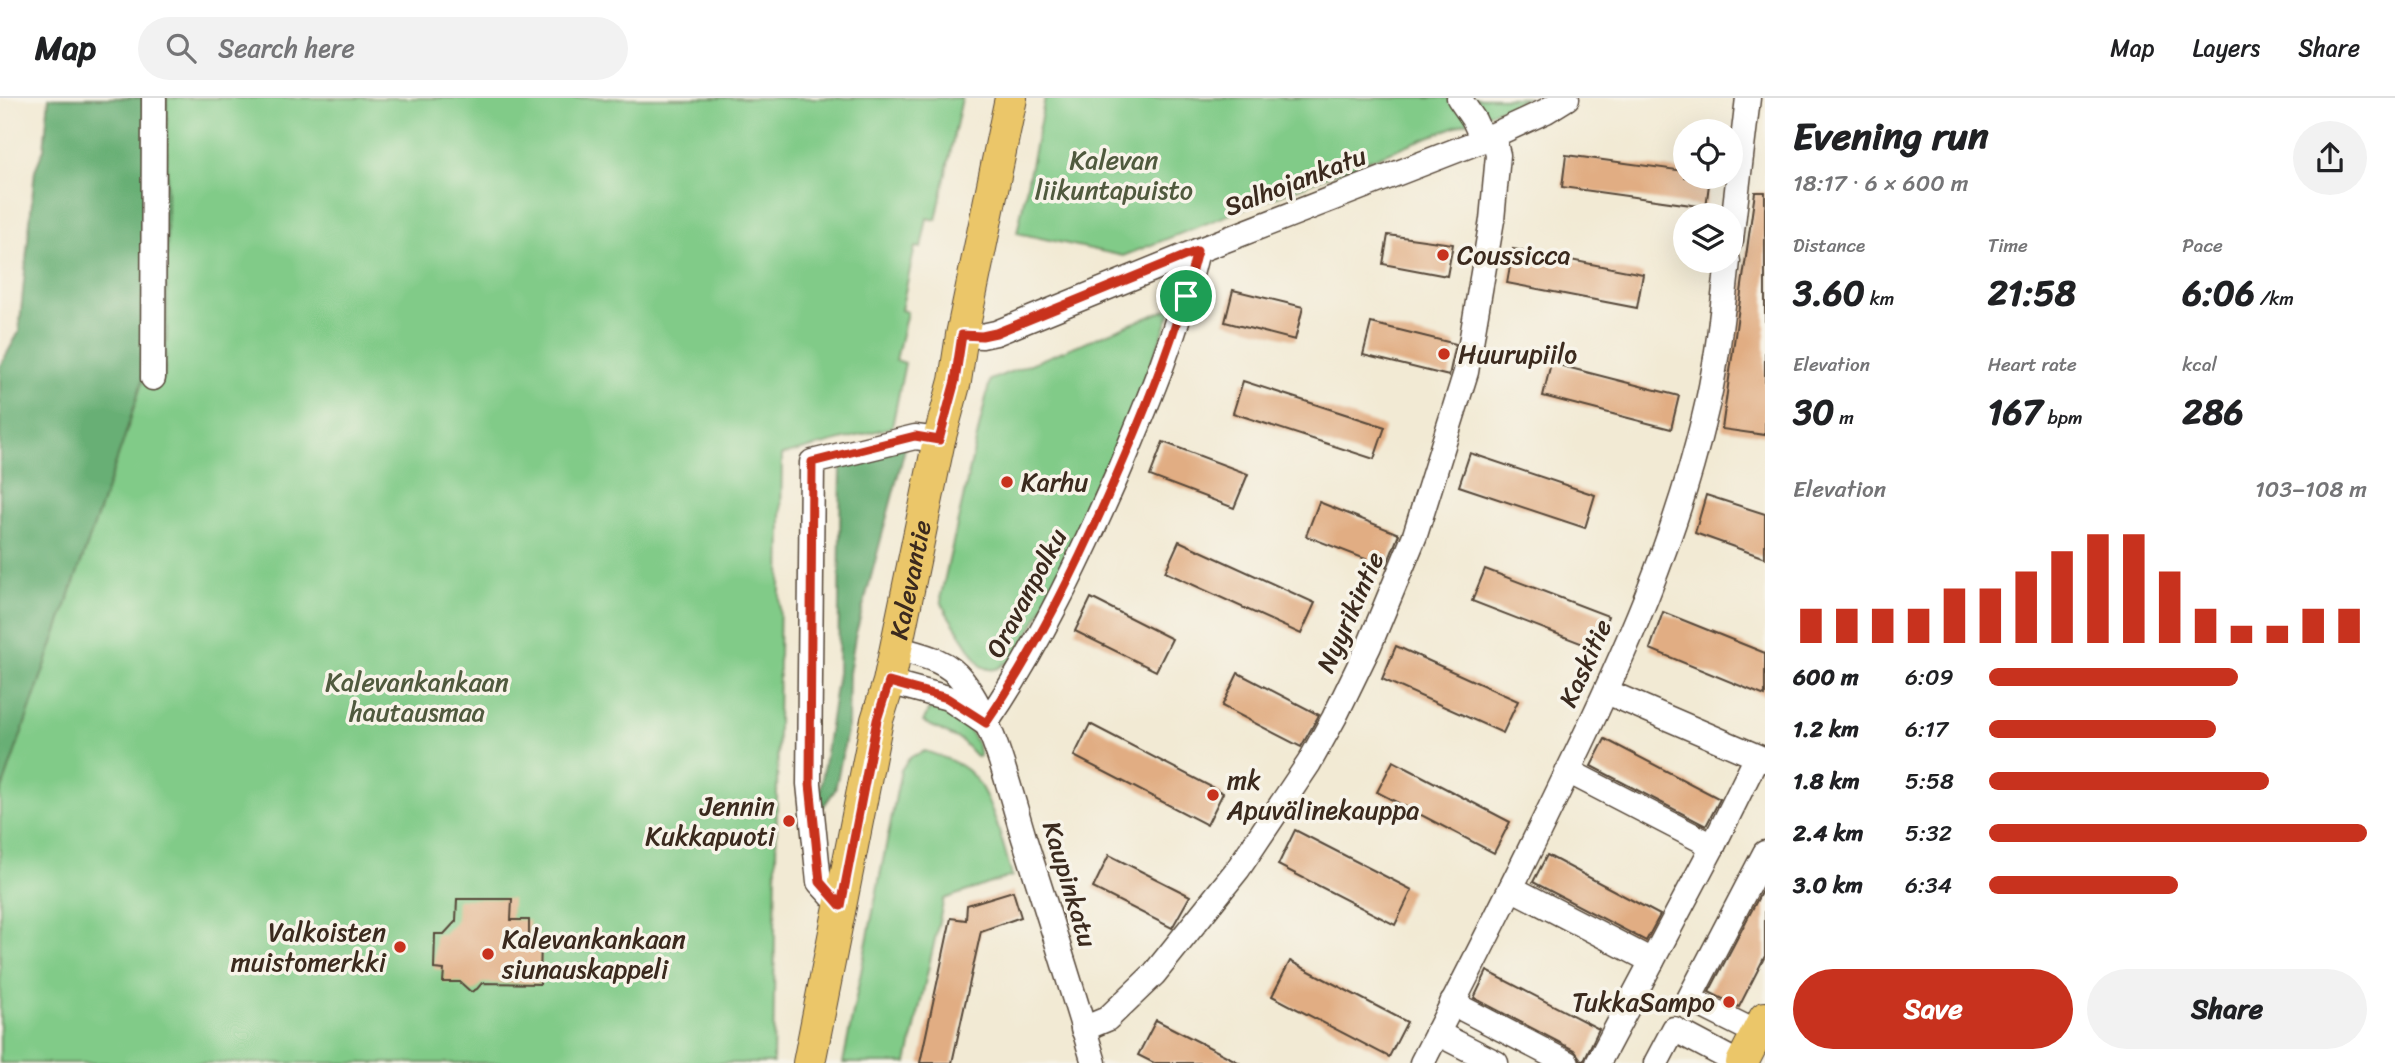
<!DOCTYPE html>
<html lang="en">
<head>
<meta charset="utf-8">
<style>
  body { margin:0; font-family:Sriracha,sans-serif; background:#f2f2f2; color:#202124; height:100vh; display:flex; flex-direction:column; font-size:26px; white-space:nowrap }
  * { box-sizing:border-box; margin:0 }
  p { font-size:23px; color:#757577 }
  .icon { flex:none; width:38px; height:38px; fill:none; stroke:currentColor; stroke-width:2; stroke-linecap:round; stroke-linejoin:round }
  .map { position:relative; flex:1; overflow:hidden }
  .panel { display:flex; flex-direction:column; background:#fff; width:630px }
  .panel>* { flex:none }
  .buttons { position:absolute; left:1673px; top:21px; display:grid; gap:14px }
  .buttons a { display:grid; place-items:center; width:70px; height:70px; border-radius:50%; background:#fff; box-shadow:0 7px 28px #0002; font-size:35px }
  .pin { position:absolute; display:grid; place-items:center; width:60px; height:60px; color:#fff; margin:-30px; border:4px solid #fff; border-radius:50%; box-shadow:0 2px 7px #0007 }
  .round { display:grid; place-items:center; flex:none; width:74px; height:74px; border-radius:37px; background:#f2f2f2 }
  .summary { display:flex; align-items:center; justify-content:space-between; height:119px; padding:0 28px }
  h1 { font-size:38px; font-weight:700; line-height:52px }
  .figures { display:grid; grid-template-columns:repeat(3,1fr); gap:10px; height:119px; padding:7px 28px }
  .figures div { display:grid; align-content:center }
  .figures b { font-size:35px; font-weight:700 }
  .figures small { font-size:19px; font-weight:400 }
  .figures p { font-size:19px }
  .chart { height:196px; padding:14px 28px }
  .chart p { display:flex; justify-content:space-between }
  .chart svg { width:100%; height:126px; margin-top:7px; stroke:#c8321e; stroke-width:6 }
  .primary-button { display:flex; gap:14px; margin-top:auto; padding:14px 28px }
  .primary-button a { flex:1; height:80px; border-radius:42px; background:#c8321e; color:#fff; font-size:28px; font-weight:700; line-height:80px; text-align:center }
  .primary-button a+a { background:#f2f2f2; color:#202124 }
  ul { padding:0 28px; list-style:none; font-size:23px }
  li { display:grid; grid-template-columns:112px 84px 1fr; align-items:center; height:52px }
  li i { height:18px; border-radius:9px; background:#c8321e }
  header { display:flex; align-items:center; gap:42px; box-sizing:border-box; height:98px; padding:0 35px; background:#fff; border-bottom:2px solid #e0e0e0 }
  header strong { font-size:33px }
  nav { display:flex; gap:38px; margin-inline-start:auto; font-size:24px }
  .search { width:490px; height:63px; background:#f2f2f2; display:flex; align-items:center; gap:18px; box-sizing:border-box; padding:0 24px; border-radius:38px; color:#757577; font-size:26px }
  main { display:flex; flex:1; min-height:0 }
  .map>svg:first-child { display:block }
  .green { fill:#81cb88; stroke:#5e7a53; stroke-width:2 }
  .forest { fill:#68af74; stroke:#526c49; stroke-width:2 }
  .building { fill:#e1ad83 }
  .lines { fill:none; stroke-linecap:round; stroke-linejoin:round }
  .minor-casing { stroke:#564739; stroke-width:27 }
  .major-casing { stroke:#564739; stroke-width:34 }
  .minor { stroke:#fff; stroke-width:24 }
  .major { stroke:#ebc669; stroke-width:32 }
  .route-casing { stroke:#fff; stroke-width:14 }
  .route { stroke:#c8321e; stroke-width:9 }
  .poi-dot { fill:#c8321e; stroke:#f7f3e8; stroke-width:2.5 }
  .labels { text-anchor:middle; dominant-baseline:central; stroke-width:7; stroke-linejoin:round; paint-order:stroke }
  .park-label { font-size:26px; fill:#505a3e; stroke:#f7f3e8 }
  .street-label { font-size:26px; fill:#3b2a1e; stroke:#f7f3e8 }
  .poi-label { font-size:26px; fill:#3b2a1e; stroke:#f7f3e8; text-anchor:start }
</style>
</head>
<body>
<header>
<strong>Map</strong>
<div class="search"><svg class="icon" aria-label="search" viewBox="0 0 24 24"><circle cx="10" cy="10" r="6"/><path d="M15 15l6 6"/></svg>Search here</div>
<nav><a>Map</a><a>Layers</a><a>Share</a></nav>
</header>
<main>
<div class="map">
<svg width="1765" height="965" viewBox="0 0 1765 965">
  <rect width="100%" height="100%" fill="#f7f3e8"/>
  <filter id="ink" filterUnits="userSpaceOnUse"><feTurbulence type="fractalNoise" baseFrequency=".0143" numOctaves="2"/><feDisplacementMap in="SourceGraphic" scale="14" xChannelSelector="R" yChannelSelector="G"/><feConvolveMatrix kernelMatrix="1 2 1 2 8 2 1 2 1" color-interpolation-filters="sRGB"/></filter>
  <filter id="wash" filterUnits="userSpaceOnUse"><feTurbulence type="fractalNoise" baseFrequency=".00686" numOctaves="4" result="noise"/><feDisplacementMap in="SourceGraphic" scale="28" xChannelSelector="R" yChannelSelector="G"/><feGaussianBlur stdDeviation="1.57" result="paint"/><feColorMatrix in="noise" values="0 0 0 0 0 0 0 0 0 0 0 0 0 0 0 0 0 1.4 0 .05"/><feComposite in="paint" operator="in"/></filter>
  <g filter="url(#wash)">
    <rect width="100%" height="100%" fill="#f2ead4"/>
    <g class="green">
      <path d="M167,0h795l-26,122 -9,-2 -6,30 -6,-1 -14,63 6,2 -11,48 9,3 -13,64 -110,28 -9,608h-773v-268l123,-353 20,-64h21l3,-46z"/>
      <path d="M1045,0h483l-405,158 -106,-23z"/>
      <path d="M1173,209l-87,220 -74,138 -7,-2c-8,8 -14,8 -24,3l-35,-54 -4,-9 -1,-8 49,-215z"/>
      <path d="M940,607c19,14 36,26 40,51l-3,1 -16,-17 -38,-18 5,-11z"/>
      <path d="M925,653c15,5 34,11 45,22 21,19 34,75 42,103l-68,23 -37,164h-64l58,-293 9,-13z"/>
    </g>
    <g class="forest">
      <path d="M49,0h118v234l-3,46 -21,1 -20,63 -123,353v-429l19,-34 16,-162 9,-21z"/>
      <path d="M906,347l-51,192 -6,36 -1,53 -13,64 -12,17 -5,-2 20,-132 3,-209z"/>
    </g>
    <g id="blocks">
      <g class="building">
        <path d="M1566,57l119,16v6h25l-4,30 -144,-20z"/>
        <path d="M1755,94h10v243l-43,-6z"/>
        <path d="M1388,137l65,9 -6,32 -64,-12z"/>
        <path d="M1513,151l130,25 -6,34 -130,-25z"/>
        <path d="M1233,192l70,17 -8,33 -70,-18z"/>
        <path d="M1371,225l85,21 -7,32 -86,-21z"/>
        <path d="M1551,265l128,33 -8,33 -128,-33z"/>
        <path d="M1243,283l142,46 -11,32 -141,-46z"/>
        <path d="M1163,344l85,32 -14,34 -84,-32z"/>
        <path d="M1470,355l125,42 -10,33 -126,-42z"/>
        <path d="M1706,397l59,19v44l-70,-25z"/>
        <path d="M1319,404l80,32 -13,33 -80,-31z"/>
        <path d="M1179,443l136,62 -14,31 -136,-62z"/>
        <path d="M1485,471l123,47 -12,33 -124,-48z"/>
        <path d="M1091,500l81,41 -16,32 -81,-40z"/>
        <path d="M1663,514l102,41v43l-115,-47z"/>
        <path d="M1396,548l122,55 -15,32 -121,-54z"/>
        <path d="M1238,575l81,42 -18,32 -79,-41z"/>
        <path d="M1090,626l133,69 -16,32 -133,-69z"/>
        <path d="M1605,641l115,60 -14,27 -115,-60z"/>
        <path d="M1393,663l117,61 -16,31 -117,-61z"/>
        <path d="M1295,732l117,60 -17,35 -117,-60z"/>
        <path d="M1109,757l81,41 -18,32 -79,-40z"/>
        <path d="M1547,757l113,60 -14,26 -113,-59z"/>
        <path d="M1765,787v71l-26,51 -30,-15z"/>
        <path d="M1013,793l8,26 -40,14 -29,132h-32l31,-145 15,2 1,-15z"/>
        <path d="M457,801h55l-1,21h18v17l12,1 -1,46 -58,-1 -5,6 -6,3 -11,-10h-17l1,-12 -10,-1 1,-35h9l12,-13z"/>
        <path d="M1290,863l117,61 -18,35 -117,-61z"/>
        <path d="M1487,873l112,58 -16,33 -9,-12 -100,-52z"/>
        <path d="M1156,922l84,43h-86l-16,-8z"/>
      </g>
    </g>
  </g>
  <g filter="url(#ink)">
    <use href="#blocks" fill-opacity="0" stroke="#564739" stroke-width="2"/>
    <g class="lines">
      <g class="minor-casing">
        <g id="minor">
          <path d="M1459,0l15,22 9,20"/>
          <path d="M1731,142l17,-142"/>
          <path d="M962,237l20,1 14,-3 201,-82 286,-111 63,-29 21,-13"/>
          <path d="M153,280l1,-280"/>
          <path d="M896,550c24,7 50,11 66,32 32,41 47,109 62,158 24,75 48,150 70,225"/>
          <path d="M889,584l59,16 37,25"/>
          <path d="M1607,594l158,68"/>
          <path d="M986,625c53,-77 94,-164 132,-250 31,-73 61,-145 79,-222"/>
          <path d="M1568,673l145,75"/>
          <path d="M1511,790l141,73"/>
          <path d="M841,808l-22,-24 -10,-98 3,-322 103,-25 24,3"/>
          <path d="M1452,905l115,60"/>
          <path d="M1083,931l24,-10 47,-45 84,-105 71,-106 25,-45 35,-72 46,-111 51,-163 26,-152 6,-65 -5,-19"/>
          <path d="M1437,935l59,30"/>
          <path d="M1757,935l-68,-34 76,-146"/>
          <path d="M1422,965c50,-97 100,-195 147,-294 55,-113 106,-228 135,-351 13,-51 18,-105 24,-157"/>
          <path d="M1598,965l115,-217 44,-89"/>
          <path d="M1656,965l18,-34 64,34"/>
        </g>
      </g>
      <g class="major-casing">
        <g id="major">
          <path id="s1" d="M809,965l68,-343 12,-38 50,-242 16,-59 7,-46 49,-237"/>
          <path d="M1742,965l23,-45"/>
        </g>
      </g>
      <use href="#minor" class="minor"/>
      <use href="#major" class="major"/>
    </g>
  </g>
  <g class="lines" filter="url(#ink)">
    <g class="route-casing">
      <path id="route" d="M1197,153c-19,78 -49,153 -81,226 -37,85 -78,170 -130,246l-39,-25 -58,-16 -12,38 -36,186 -21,-24 -10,-98 2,-322 103,-26 24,4 16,-59 7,-46 20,1 14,-3z"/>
    </g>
    <use href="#route" class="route"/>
  </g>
  <g class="poi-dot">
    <circle cx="1443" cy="157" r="7"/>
    <circle cx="1444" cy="256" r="7"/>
    <circle cx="1007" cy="384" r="7"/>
    <circle cx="1213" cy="697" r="7"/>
    <circle cx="789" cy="723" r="7"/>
    <circle cx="400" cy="849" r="7"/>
    <circle cx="488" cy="856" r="7"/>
    <circle cx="1729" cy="904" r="7"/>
  </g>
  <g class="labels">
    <g class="park-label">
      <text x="1114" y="62">Kalevan<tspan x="1114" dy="30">liikuntapuisto</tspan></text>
      <text x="417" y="584">Kalevankankaan<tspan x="417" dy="30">hautausmaa</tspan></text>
    </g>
    <g class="street-label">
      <text transform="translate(1295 83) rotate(-21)">Salhojankatu</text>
      <text stroke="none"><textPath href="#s1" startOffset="494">Kalevantie</textPath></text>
      <text transform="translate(1026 495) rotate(-62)">Oravanpolku</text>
      <text transform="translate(1350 514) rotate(-66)">Nyyrikintie</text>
      <text transform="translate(1585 565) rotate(-66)">Kaskitie</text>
      <text transform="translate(1070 786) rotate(73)">Kaupinkatu</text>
    </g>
    <g class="poi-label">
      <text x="1457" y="157">Coussicca</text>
      <text x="1458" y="256">Huurupiilo</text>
      <text x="1021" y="384">Karhu</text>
      <text x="1227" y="682">mk<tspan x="1227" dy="30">Apuvälinekauppa</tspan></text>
      <text x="775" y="708" text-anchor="end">Jennin<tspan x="775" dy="30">Kukkapuoti</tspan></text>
      <text x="386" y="834" text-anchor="end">Valkoisten<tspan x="386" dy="30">muistomerkki</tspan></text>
      <text x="502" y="841">Kalevankankaan<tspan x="502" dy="30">siunauskappeli</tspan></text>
      <text x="1715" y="904" text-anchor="end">TukkaSampo</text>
    </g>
  </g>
</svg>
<div class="buttons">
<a><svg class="icon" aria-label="locate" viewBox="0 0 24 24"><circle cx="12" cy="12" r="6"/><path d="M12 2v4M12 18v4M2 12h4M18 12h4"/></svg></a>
<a><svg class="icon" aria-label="layers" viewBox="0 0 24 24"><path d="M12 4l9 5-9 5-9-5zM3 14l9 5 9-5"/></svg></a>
</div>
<div class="pin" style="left:1186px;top:198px;background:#1e9e55"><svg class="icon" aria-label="arrive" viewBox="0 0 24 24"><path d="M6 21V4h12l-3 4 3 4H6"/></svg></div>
</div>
<section class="panel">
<div class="summary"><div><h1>Evening run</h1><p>18:17 · 6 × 600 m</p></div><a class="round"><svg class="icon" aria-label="share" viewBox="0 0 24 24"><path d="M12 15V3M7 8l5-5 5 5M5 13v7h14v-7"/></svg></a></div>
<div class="figures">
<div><p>Distance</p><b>3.60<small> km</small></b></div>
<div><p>Time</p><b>21:58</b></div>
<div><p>Pace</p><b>6:06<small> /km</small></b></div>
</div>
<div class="figures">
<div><p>Elevation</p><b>30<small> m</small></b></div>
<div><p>Heart rate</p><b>167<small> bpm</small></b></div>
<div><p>kcal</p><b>286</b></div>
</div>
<div class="chart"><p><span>Elevation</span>103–108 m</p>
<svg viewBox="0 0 160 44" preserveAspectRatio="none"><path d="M5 44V32M15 44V32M25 44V32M35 44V32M45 44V25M55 44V25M65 44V19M75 44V12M85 44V6M95 44V6M105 44V19M115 44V32M125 44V38M135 44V38M145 44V32M155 44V32"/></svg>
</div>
<ul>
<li><b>600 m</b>6:09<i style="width:66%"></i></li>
<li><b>1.2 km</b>6:17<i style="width:60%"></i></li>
<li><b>1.8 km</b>5:58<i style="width:74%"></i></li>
<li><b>2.4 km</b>5:32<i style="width:100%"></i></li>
<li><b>3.0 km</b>6:34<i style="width:50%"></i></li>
</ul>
<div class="primary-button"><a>Save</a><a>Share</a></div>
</section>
</main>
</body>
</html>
